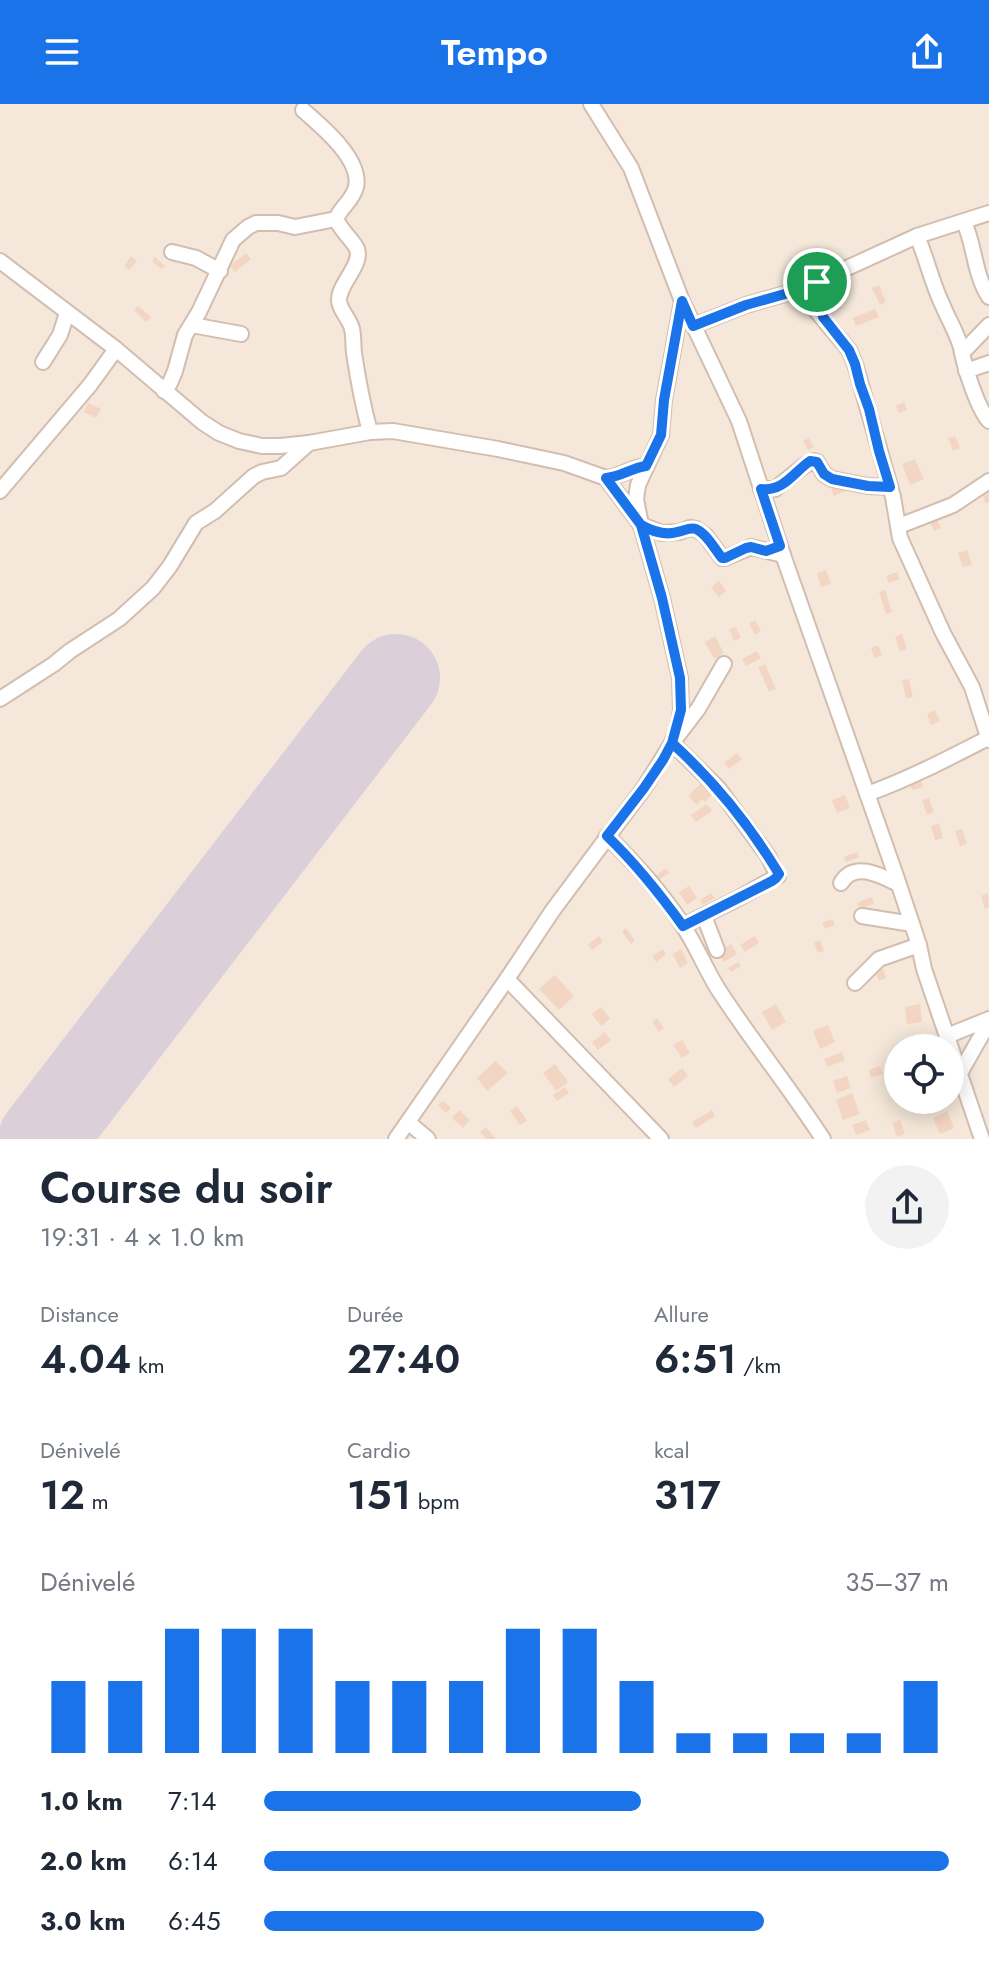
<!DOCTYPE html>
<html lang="fr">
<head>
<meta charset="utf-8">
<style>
  body { margin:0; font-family:Jost,sans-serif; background:#f2f2f3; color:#1f2937; height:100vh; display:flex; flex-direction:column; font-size:30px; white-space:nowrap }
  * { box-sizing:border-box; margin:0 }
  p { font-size:26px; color:#747a83 }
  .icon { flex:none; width:44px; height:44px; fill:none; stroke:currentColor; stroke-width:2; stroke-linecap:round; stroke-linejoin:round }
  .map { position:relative; height:1035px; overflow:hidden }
  .side { display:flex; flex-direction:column; background:#fff; flex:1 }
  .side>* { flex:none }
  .fabs { position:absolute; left:884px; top:930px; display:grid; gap:16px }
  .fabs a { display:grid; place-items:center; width:80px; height:80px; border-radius:50%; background:#fff; box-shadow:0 4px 20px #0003; font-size:40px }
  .pin { position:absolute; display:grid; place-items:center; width:68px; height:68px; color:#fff; margin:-34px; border:4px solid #fff; border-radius:50%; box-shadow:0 2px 8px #0007 }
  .round { display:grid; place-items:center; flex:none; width:84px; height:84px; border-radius:42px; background:#f2f2f3 }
  .summary { display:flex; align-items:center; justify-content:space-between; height:136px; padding:0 40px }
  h1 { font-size:44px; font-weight:600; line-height:60px }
  .stats { display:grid; grid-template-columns:repeat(3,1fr); gap:12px; height:136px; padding:8px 40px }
  .stats div { display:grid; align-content:center }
  .stats b { font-size:40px; font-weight:600 }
  .stats small { font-size:22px; font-weight:400 }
  .stats p { font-size:22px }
  .chart { height:224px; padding:16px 40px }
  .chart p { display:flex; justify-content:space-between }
  .chart svg { width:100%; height:144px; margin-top:8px; stroke:#1a73e8; stroke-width:6 }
  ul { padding:0 40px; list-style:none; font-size:26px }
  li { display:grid; grid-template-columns:128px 96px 1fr; align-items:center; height:60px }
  li i { height:20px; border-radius:10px; background:#1a73e8 }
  header { display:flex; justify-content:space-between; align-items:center; height:104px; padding:0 40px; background:#1a73e8; color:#fff; font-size:36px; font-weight:600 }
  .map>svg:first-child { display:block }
  .residential { fill:#f5e8da; fill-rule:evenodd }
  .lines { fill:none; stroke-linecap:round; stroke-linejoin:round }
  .runway { stroke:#dbcfda; stroke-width:88 }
  .building { fill:#f3d5c3 }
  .minor-casing { stroke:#d1beb0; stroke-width:18 }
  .minor { stroke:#fff; stroke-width:14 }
  .route-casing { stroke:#fff; stroke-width:16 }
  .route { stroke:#1a73e8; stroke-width:10 }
</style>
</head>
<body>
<header><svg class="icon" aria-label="menu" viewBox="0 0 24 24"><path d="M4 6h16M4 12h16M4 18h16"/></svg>Tempo<svg class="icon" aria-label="share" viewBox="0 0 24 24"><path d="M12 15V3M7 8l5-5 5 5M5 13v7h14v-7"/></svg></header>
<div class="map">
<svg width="989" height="1035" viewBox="0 0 989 1035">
  <rect width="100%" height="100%" fill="#fdf6ec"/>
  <path class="residential" d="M0,0h989v1035h-989zM898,944h52v52h-52z"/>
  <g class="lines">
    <path class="runway" d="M42,1035l354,-461"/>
  </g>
  <g class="building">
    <path d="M246,149l5,6 -16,13 -5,-6z"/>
    <path d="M131,152l6,5 -8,9 -5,-4z"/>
    <path d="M155,153l10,9 -4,3 -9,-8z"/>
    <path d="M879,181l7,17 -6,3 -8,-17z"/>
    <path d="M838,193l4,10 -6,3 -4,-10z"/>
    <path d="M138,202l13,11 -5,5 -12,-12z"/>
    <path d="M875,205l4,8 -23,9 -3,-8z"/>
    <path d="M904,298l3,8 -8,3 -3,-7z"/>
    <path d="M88,299l13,6 -5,9 -12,-6z"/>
    <path d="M955,332l5,12 -7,3 -5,-13z"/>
    <path d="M809,334l5,9 -6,3 -5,-9z"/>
    <path d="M915,355l9,20 -14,6 -8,-21z"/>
    <path d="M843,379l3,8 -12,5 -3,-8z"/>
    <path d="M989,385v13l-4,1 -3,-12z"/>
    <path d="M935,410l6,14 -7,3 -6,-14z"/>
    <path d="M967,446l5,15 -9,2 -5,-14z"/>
    <path d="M826,466l5,14 -10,3 -4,-14z"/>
    <path d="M897,468l3,7 -11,4 -3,-7z"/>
    <path d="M719,477l7,10 -7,6 -8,-10z"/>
    <path d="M885,486l7,22 -6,2 -7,-22z"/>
    <path d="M755,516l6,11 -6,4 -6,-12z"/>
    <path d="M736,523l5,11 -7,3 -5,-12z"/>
    <path d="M902,530l5,15 -7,2 -5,-14z"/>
    <path d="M715,532l9,17 -10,6 -9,-17z"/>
    <path d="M878,541l4,10 -8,3 -3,-10z"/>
    <path d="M757,547l4,7 -15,8 -4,-7z"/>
    <path d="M765,560l11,25 -7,3 -11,-25z"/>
    <path d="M909,575l4,18 -7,2 -4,-19z"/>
    <path d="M935,606l5,11 -9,4 -4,-11z"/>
    <path d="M737,649l5,6 -13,10 -5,-6z"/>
    <path d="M921,676l2,7 -11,3 -2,-7z"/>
    <path d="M701,679l11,12 -7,7 -3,-3 -5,6 -9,-9z"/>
    <path d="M845,691l5,13 -13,5 -5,-13z"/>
    <path d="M929,694l5,14 -7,3 -5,-15z"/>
    <path d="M707,700l5,7 -16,11 -5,-7z"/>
    <path d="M939,719l4,15 -8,2 -4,-14z"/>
    <path d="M962,725l5,15 -7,2 -5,-15z"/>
    <path d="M857,748l2,5 -13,5 -2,-5z"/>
    <path d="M666,764l3,5 -12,8 -3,-4z"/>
    <path d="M689,782l8,12 -10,7 -8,-13z"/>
    <path d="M711,789l4,5 -12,7 -3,-5z"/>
    <path d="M988,789l1,14 -4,2 -4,-13z"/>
    <path d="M872,793l2,7 -15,5 -2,-6z"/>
    <path d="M832,815l3,6 -10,4 -3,-6z"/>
    <path d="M626,824l9,13 -4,3 -9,-13z"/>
    <path d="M599,832l4,6 -11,8 -4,-5z"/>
    <path d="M755,832l4,7 -14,9 -5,-7z"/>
    <path d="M820,836l4,11 -6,2 -4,-10z"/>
    <path d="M731,840l6,10 -13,8 -6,-10z"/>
    <path d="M663,845l3,6 -10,7 -4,-6z"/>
    <path d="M681,845l7,14 -8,5 -7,-14z"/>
    <path d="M738,858l3,4 -10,6 -3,-4z"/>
    <path d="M882,862l4,12 -7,3 -4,-12z"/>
    <path d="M555,871l19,21 -15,14 -20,-21z"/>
    <path d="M776,900l10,18 -14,8 -10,-18z"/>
    <path d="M920,900l2,18 -15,2 -2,-17z"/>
    <path d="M601,903l9,12 -9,7 -9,-12z"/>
    <path d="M657,914l7,10 -5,4 -7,-10z"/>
    <path d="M828,921l7,17 -15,7 -7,-18z"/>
    <path d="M605,928l6,8 -13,10 -6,-8z"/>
    <path d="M682,936l8,13 -8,5 -9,-13z"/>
    <path d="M842,948l3,8 -18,7 -3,-8z"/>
    <path d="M495,957l13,12 -21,18 -10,-13z"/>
    <path d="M555,960l13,18 -12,9 -13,-18z"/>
    <path d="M880,962l3,8 -12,4 -2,-8z"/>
    <path d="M682,964l6,8 -14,11 -6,-8z"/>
    <path d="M847,972l4,12 -14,5 -4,-12z"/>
    <path d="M565,983l4,6 -12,8 -4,-6z"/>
    <path d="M852,989l8,21 -17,6 -7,-20z"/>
    <path d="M923,996h15l2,6 -14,3z"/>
    <path d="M443,997l8,7 -5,5 -8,-8z"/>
    <path d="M517,1002l10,15 -7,4 -10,-14z"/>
    <path d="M459,1006l11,10 -7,8 -11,-10z"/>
    <path d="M712,1006l3,6 -19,12 -4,-6z"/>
    <path d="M947,1007l7,17 -14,6 -7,-16z"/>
    <path d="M866,1016l4,10 -14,5 -4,-10z"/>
    <path d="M900,1016l5,14 -8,3 -5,-14z"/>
    <path d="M486,1023l10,12h-10l-6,-7z"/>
  </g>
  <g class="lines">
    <g class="minor-casing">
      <g id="minor">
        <path d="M591,0l40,64 51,133 57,120 44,134 112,318 24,72 5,24 58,170"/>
        <path d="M303,6c18,16 59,49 53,77 -3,13 -15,20 -20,32 5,12 17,21 21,30 6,16 -19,35 -18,52 1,10 11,18 13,28 2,8 1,16 2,24 4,27 9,53 16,79"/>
        <path d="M964,118c11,24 10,52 25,75"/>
        <path d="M917,132c10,23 15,48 26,70 6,15 16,30 19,46 3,17 16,57 27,69"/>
        <path d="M172,148l24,6 24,13"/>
        <path d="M0,157l116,88 86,73 17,11 20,8 23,5h18l29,-3 61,-11 23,-1 105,18 66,14 42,15 35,47 21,8 17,-1 11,-4 6,1 10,7 16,22h3l26,-11 32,8"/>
        <path d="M799,186l50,60 6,14 38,133 7,41 43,95 29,54 17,53"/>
        <path d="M192,221l49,9"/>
        <path d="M693,222l53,-21 53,-15 118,-54 72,-23"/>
        <path d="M962,249l27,-28"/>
        <path d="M43,258l17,-27 7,-22"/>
        <path d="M966,267l23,-8"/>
        <path d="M164,287l6,-8 5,-12 10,-36 14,-23 34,-72 15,-13 8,-4h22l17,4 41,-8"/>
        <path d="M606,374c15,-1 25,-11 40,-12"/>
        <path d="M761,385h14l30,-24 9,-4 3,1 7,12 8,5 36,7 22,1"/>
        <path d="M0,387l90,-106 26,-36"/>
        <path d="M899,422l54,-21 36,-24"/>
        <path d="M0,595l54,-35 16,-13 49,-32 34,-31 17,-22 26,-43 19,-12 39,-35 8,-4 19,-4 28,-25"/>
        <path d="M867,690c42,-15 82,-36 121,-56"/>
        <path d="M607,732c28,27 54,56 75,88 14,21 23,44 36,65 33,51 72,99 105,150"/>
        <path d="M841,779c13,-22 39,-8 57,1"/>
        <path d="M704,812l13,34"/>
        <path d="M862,812l50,8"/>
        <path d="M683,822l54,-27 41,-23 -10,-20 -49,-67 -47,-46 26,-34 26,-45"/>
        <path d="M507,875l154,160"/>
        <path d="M855,879l24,-24 40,-14"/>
        <path d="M947,932l42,-17"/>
        <path d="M960,969l29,-51"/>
        <path d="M408,1018l20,17"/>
        <path d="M396,1035l111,-160 46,-69 91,-122 28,-45 5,-13 4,-20 -1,-32 -18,-80 -21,-73 -5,-26 2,-14 23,-50 3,-35 18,-99"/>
      </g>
    </g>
    <use href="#minor" class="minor"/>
  </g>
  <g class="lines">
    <g class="route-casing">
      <path id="route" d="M817,178l-18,8 -53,15 -53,21 -11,-25 -18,99 -3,35 -15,31c-15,2 -25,11 -40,12l35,47 21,73 18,80 1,32 -9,33 -9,17 -19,28 -37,48c29,28 53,58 76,90l89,-45 4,-3 3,-4c-30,-50 -64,-92 -107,-131l9,-33 -1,-32 -18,-80 -21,-73c11,6 23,11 36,7 7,-1 12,-5 19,-3 11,5 18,19 26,29h3l21,-10 5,-1 15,4 14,-5 -19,-57c22,3 32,-16 49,-28l7,1 7,12 8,5 36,7 22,1 -11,-36 -10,-42 -9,-25 -5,-20 -6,-14 -26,-33 -6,-35"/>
    </g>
    <use href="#route" class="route"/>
  </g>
</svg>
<div class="fabs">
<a><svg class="icon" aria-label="locate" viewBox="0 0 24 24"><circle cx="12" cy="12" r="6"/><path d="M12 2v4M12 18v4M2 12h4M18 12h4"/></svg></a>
</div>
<div class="pin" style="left:817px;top:178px;background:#1e9e55"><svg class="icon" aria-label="arrive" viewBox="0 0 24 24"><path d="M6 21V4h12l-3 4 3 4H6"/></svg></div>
</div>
<section class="side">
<div class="summary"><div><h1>Course du soir</h1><p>19:31 · 4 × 1.0 km</p></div><a class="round"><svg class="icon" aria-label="share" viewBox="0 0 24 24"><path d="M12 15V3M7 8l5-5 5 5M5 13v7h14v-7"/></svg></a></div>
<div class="stats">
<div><p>Distance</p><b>4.04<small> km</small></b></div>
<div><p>Durée</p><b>27:40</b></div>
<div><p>Allure</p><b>6:51<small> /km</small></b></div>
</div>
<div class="stats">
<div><p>Dénivelé</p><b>12<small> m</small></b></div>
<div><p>Cardio</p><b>151<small> bpm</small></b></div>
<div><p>kcal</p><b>317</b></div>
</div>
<div class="chart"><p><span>Dénivelé</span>35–37 m</p>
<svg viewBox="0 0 160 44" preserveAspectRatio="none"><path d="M5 44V22M15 44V22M25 44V6M35 44V6M45 44V6M55 44V22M65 44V22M75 44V22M85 44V6M95 44V6M105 44V22M115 44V38M125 44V38M135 44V38M145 44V38M155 44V22"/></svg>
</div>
<ul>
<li><b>1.0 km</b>7:14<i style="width:55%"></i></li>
<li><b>2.0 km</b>6:14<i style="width:100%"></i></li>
<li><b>3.0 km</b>6:45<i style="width:73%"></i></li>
</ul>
</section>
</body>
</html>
